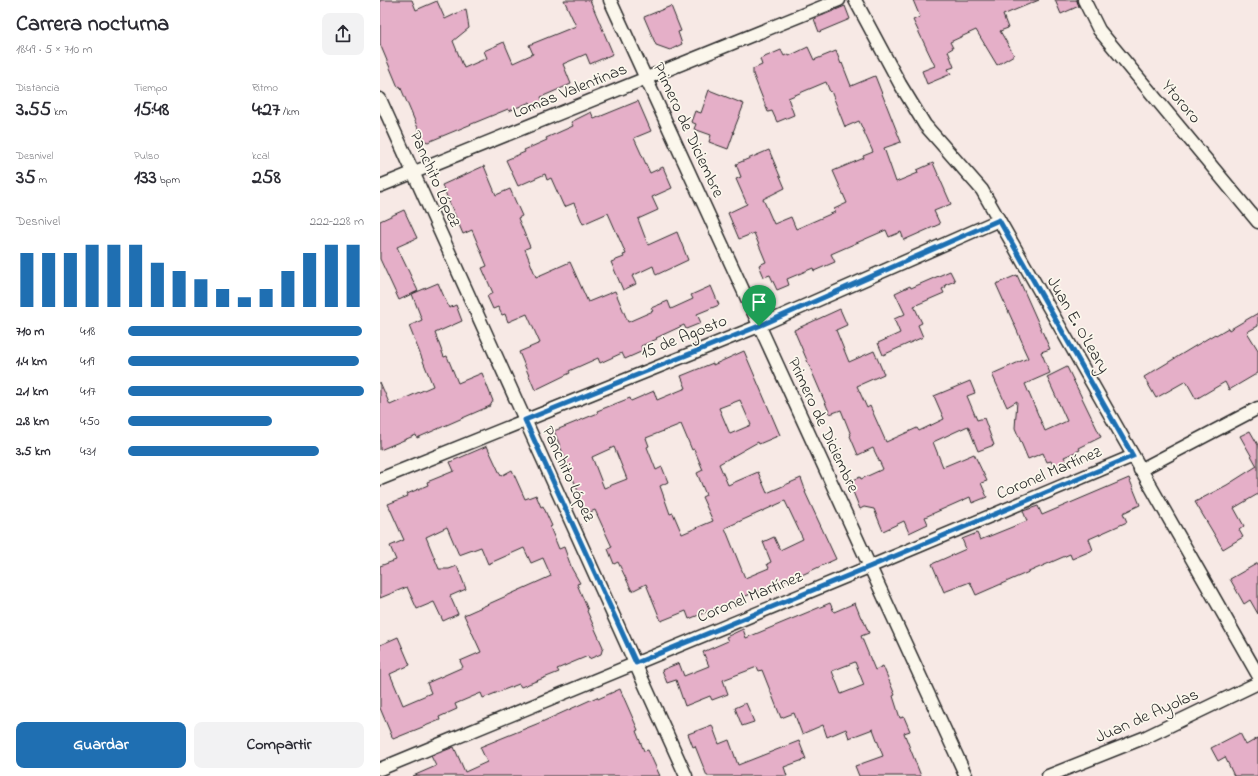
<!DOCTYPE html>
<html lang="es">
<head>
<meta charset="utf-8">
<style>
  body { margin:0; font-family:"Indie Flower",sans-serif; background:#f2f2f3; color:#2b2b33; height:100vh; display:flex; flex-direction:column; font-size:15px; white-space:nowrap }
  * { box-sizing:border-box; margin:0 }
  p { font-size:13px; color:#7c7c81 }
  .icon { flex:none; width:22px; height:22px; fill:none; stroke:currentColor; stroke-width:2; stroke-linecap:round; stroke-linejoin:round }
  .map { position:relative; flex:1; overflow:hidden }
  .side { display:flex; flex-direction:column; background:#fff; width:380px }
  .side>* { flex:none }
  .pin { position:absolute; display:grid; place-items:center; width:34px; height:34px; color:#fff; margin:-41px -17px; border-radius:50% 50% 50% 0; rotate:-45deg; box-shadow:0 0 4px #0007 }
  .pin .icon { rotate:45deg }
  .round { display:grid; place-items:center; flex:none; width:42px; height:42px; border-radius:8px; background:#f2f2f3 }
  .overview { display:flex; align-items:center; justify-content:space-between; height:68px; padding:0 16px }
  h1 { font-size:22px; font-weight:700; line-height:30px }
  .metrics { display:grid; grid-template-columns:repeat(3,1fr); gap:6px; height:68px; padding:4px 16px }
  .metrics div { display:grid; align-content:center }
  .metrics b { font-size:20px; font-weight:700 }
  .metrics small { font-size:11px; font-weight:400 }
  .metrics p { font-size:11px }
  .chart { height:112px; padding:8px 16px }
  .chart p { display:flex; justify-content:space-between }
  .chart svg { width:100%; height:72px; margin-top:4px; stroke:#1f6fb2; stroke-width:6 }
  .primary-button { display:flex; gap:8px; margin-top:auto; padding:8px 16px }
  .primary-button a { flex:1; height:46px; border-radius:8px; background:#1f6fb2; color:#fff; font-size:16px; font-weight:700; line-height:46px; text-align:center }
  .primary-button a+a { background:#f2f2f3; color:#2b2b33 }
  ul { padding:0 16px; list-style:none; font-size:13px }
  li { display:grid; grid-template-columns:64px 48px 1fr; align-items:center; height:30px }
  li i { height:10px; border-radius:5px; background:#1f6fb2 }
  main { display:flex; flex:1; min-height:0 }
  .map>svg:first-child { display:block }
  .building { fill:#e5afc8; stroke:#2b2b2b; fill-rule:evenodd }
  .lines { fill:none; stroke-linecap:round; stroke-linejoin:round }
  .street-casing { stroke:#2b2b2b; stroke-width:15 }
  .street { stroke:#fbf7ec; stroke-width:12 }
  .route-casing { stroke:#fff; stroke-width:8 }
  .route { stroke:#1f6fb2; stroke-width:5 }
  .labels { text-anchor:middle; dominant-baseline:central; stroke-width:3.5; stroke-linejoin:round; paint-order:stroke }
  .street-label { font-size:17px; fill:#2b2b2b; stroke:#fbf7ec }
</style>
</head>
<body>
<main>
<section class="side">
<div class="overview"><div><h1>Carrera nocturna</h1><p>18:49 · 5 × 710 m</p></div><a class="round"><svg class="icon" aria-label="share" viewBox="0 0 24 24"><path d="M12 15V3M7 8l5-5 5 5M5 13v7h14v-7"/></svg></a></div>
<div class="metrics">
<div><p>Distancia</p><b>3.55<small> km</small></b></div>
<div><p>Tiempo</p><b>15:48</b></div>
<div><p>Ritmo</p><b>4:27<small> /km</small></b></div>
</div>
<div class="metrics">
<div><p>Desnivel</p><b>35<small> m</small></b></div>
<div><p>Pulso</p><b>133<small> bpm</small></b></div>
<div><p>kcal</p><b>258</b></div>
</div>
<div class="chart"><p><span>Desnivel</span>222–228 m</p>
<svg viewBox="0 0 160 44" preserveAspectRatio="none"><path d="M5 44V11M15 44V11M25 44V11M35 44V6M45 44V6M55 44V6M65 44V17M75 44V22M85 44V27M95 44V33M105 44V38M115 44V33M125 44V22M135 44V11M145 44V6M155 44V6"/></svg>
</div>
<ul>
<li><b>710 m</b>4:18<i style="width:99%"></i></li>
<li><b>1.4 km</b>4:19<i style="width:98%"></i></li>
<li><b>2.1 km</b>4:17<i style="width:100%"></i></li>
<li><b>2.8 km</b>4:50<i style="width:61%"></i></li>
<li><b>3.5 km</b>4:31<i style="width:81%"></i></li>
</ul>
<div class="primary-button"><a>Guardar</a><a>Compartir</a></div>
</section>
<div class="map">
<svg width="878" height="776" viewBox="0 0 878 776">
  <rect width="100%" height="100%" fill="#f7e9e5"/>
  <filter id="ink" filterUnits="userSpaceOnUse"><feTurbulence type="fractalNoise" baseFrequency=".025" numOctaves="2"/><feDisplacementMap in="SourceGraphic" scale="8" xChannelSelector="R" yChannelSelector="G"/><feConvolveMatrix kernelMatrix="1 2 1 2 8 2 1 2 1" color-interpolation-filters="sRGB"/></filter>
  <g filter="url(#ink)">
    <g class="building">
      <path d="M0,0h32l4,10 21,-9 8,18 21,-10 3,19 -16,13 11,27 23,-10 -3,-7 20,-9 9,21 20,-9 -4,-9 47,-19 -12,-26h26l23,54 -23,10 -4,-10 -23,10 8,20 -30,13 3,7 -11,5 -3,-7 -21,9 -1,-2 -80,33 -5,-2 -23,-54 -2,1 -18,-43z"/>
      <path d="M533,0h126l-36,15 5,13 -8,3 14,24 -17,10 -21,-35 -26,12 3,6 -5,3 6,16 -6,2 3,5 -24,10 -5,-13 13,-5 -22,-46 7,-3z"/>
      <path d="M675,0h22l2,6 -18,8z"/>
      <path d="M291,6l10,25 -3,1 4,12 -12,6 -14,-5 -12,-28z"/>
      <path d="M465,6l5,13 -31,13 -5,-13z"/>
      <path d="M428,47l6,13 22,-9 5,13 1,-1 9,23 24,-10 26,66 -17,6 12,34 22,-9 -1,-3 16,-7 18,41 -17,7 6,13 -36,16 -3,-8 -12,5 -3,-7 -55,24 4,8 -21,9 -1,-3 -26,11 2,6 -12,5 -7,-15 -6,2 -5,-12 7,-3 -12,-29 -15,6 -11,-26 19,-9 -11,-25 5,-2 -5,-13 33,-14 16,38 -22,11 11,25 17,-7 5,12 39,-17 -1,-3 13,-6 -14,-32 31,-13 -1,-2 10,-4 -14,-31 -14,6 -14,-36 -1,1 -4,-10 -38,16 6,17 -17,7 -5,-11 -4,1 -15,-38v-5l9,-4 -2,-6 21,-9 3,6 4,-2 1,2z"/>
      <path d="M329,90l35,14 -11,28h1l-6,17 -19,-7 2,-7 -17,-6 2,-5 -5,-2 4,-11 6,2z"/>
      <path d="M258,101l13,30 -17,7 16,35 13,-6 9,21 -20,9 6,13 -20,9 10,26 29,-13 11,28 -32,15 -3,-9 -21,10 4,8 -13,6 -12,-28 13,-5 -1,-2 3,-1 -18,-41 -25,11 -9,-21 -10,4 -13,-29 -4,2 -2,-6 -27,12 -12,-26 19,-8 -1,-2 23,-10 -1,-2 27,-12 -2,-4 20,-10 3,7z"/>
      <path d="M104,166l12,29 14,-6 12,27 -4,2 12,29 -5,2 11,28 34,-15 18,40 27,-11 13,31 25,-11 -2,-3 17,-7 3,8 22,-10 -2,-4 20,-9 8,19 -22,9 4,9 -15,6 -2,-4 -28,13 1,1 -16,7 2,5 -18,8 -3,-6 -22,10 -2,-5 -29,13 1,2 -35,17 -16,-38 21,-9 -13,-29 -19,8 -3,-8 -3,1 -4,-8 -5,2 -6,-13 6,-3 -11,-25 5,-2 -15,-36 -9,4 -21,-49z"/>
      <path d="M24,210l13,28 -20,9 21,44 -19,9 -19,-41v-38z"/>
      <path d="M570,271l5,10 -10,4 1,2 -4,2 2,4 -30,13 8,17 -4,2 5,12 -40,18 -5,-12 22,-10 -6,-14 11,-5 -10,-21 15,-7 1,2z"/>
      <path d="M637,275l33,74 -9,3 9,21 -25,11 20,47 22,-10 -20,-44 20,-10 34,70 -22,11 1,2 -16,7 4,7 -13,6 -4,-9 -4,1 -4,-9 -15,6 -13,-31 2,-27 -10,6 -15,-33 36,-16 -6,-13 1,-1 -27,-60z"/>
      <path d="M58,283l11,25 7,-3 6,16 -27,12 9,24 3,-1 11,27 24,-10 11,28 -3,5 -73,32 -1,-3 -36,15v-68l10,23 43,-19 -24,-60 13,-6 -10,-26z"/>
      <path d="M460,309l7,16 -11,5 13,32 25,-11 10,23 -27,12 10,22 3,-2 16,36 31,-14 2,3 25,-12 -10,-23 36,-15 5,12 -8,3 10,24 7,-2 10,27 -16,6 -10,-25 -35,16 10,25 31,-13 13,27 -6,2 6,14 -15,6 -2,-6 -45,20 3,7 -19,9 -5,-12 -21,10 -9,-22 -10,-2 -4,2 -11,-27 11,-5 1,2 22,-10 -10,-21 -15,7 -8,-19 1,-1 -10,-25 -11,4 -36,-84z"/>
      <path d="M878,313v13l-11,6 11,18v23l-29,17 -4,-8 -29,17 -10,-18 -30,17 -12,-21 71,-43 1,1 12,-7 1,2z"/>
      <path d="M364,351l36,84 -21,9 -1,-2 -39,22 9,21 30,-13 9,21 34,-15 5,14h-1l31,67 -47,22 -1,-2 -99,40 -3,-8 -25,10 -15,-37 -14,7 -14,-29 -4,2 -6,-15 4,-2 -17,-37 -10,4 -7,-17 2,-1 -26,-65 44,-18 -1,-2 33,-13 1,3 23,-10 3,9 29,-12 -5,-12 32,-13v2zM360,400l11,25 -21,9 -11,-26zM301,424l11,26 2,-1 9,21 -6,3 9,22 -4,2 11,24 -31,13 -9,-21 -3,1 -10,-28 8,-4 -6,-15 -6,3 -9,-23 2,-1 -3,-8zM234,447l13,32 -23,9 -12,-31zM405,501l18,38 -23,11 -6,-13 -11,5 8,20 -4,2 2,4 -24,10 -20,-50z"/>
      <path d="M870,431l8,14v49l-24,14 10,18 -5,4 4,7 -20,12 -28,-47 32,-17 30,-19 -17,-30z"/>
      <path d="M107,446l14,30 11,-6 13,29 11,-4 5,12 2,-1 9,20 -2,1 9,22 5,-2 8,22 8,14 -3,1 11,26 -1,1 16,36 -2,7 -12,5 -1,-3 -31,13 2,3 -38,15 -2,-3 -36,14 -2,-5 -26,11 2,5 -18,8 1,3 -47,19 -13,-31v-63l18,-8 12,28 -20,9 13,31 28,-12 -4,-10 36,-16 -3,-6 21,-9 -17,-37 87,-39 -8,-18 -12,5 -7,-15 -36,16 -7,-17 -22,8 -12,-28 -21,10 13,32h10l8,-3 9,23 -16,7 8,18 -15,7 -9,-19 -17,7 -10,-22 -27,11v-32l16,-6 -6,-14 14,-6 -16,-36 20,-8 -1,-2 21,-9 -1,-3 27,-11 -4,-9z"/>
      <path d="M749,478l11,27 -17,8 4,9 -38,17 4,11 -21,9 -2,-5 -94,41 -6,-13 -26,10 -12,-28 34,-15 -4,-10 15,-6 3,7 47,-19 -4,-10 15,-5 4,9z"/>
      <path d="M878,563v51l-8,-14 -6,4 -14,-25z"/>
      <path d="M450,603l4,9 21,-9 6,15 1,-1 7,16 -8,3 14,34 8,-4 5,12 7,17 -2,1 7,22 4,-1 6,14 -6,2 17,43h-62l-4,-10 28,-10 -10,-27 -24,9 -3,-9 -19,8 -4,-12 -21,9 -8,-21 -13,5 -19,-48 -3,1 -2,-4 -34,13 5,14 -16,6 -2,-4 -25,10 -9,-26 -9,3 -5,-13 17,-7 5,13 25,-10 -6,-14 25,-11 -2,-4 17,-8 3,9zM475,662l9,23 -23,9 -9,-23z"/>
      <path d="M240,689l18,41 -2,1 8,20 4,-1 12,26h-247l23,-10 -5,-10 23,-9 11,25 22,-10 -7,-15 64,-26 53,-24 1,2z"/>
      <path d="M366,703l8,19 -12,4 -7,-18z"/>
      <path d="M332,725l7,19 10,-4 9,25 61,-24 7,18 -22,8 3,9h-80l-12,-30 -2,1 -5,-13z"/>
      <path d="M860,733l6,12 12,-7v38h-24l-9,-19 -7,4 -7,-13z"/>
    </g>
    <g class="lines">
      <g class="street-casing">
        <g id="street">
          <path d="M230,0l356,776"/>
          <path d="M475,0l45,84 25,41 57,65 276,485"/>
          <path d="M704,0l15,30 159,192"/>
          <path d="M0,99l306,677"/>
          <path d="M0,186l459,-186"/>
          <path d="M760,470l118,-62"/>
          <path d="M0,479l379,-153 240,-106"/>
          <path d="M0,769l489,-202 264,-111"/>
          <path d="M668,776l98,-39 112,-54"/>
        </g>
      </g>
      <use href="#street" class="street"/>
    </g>
  </g>
  <g class="lines" filter="url(#ink)">
    <g class="route-casing">
      <path id="route" d="M619,220l134,236 -264,111 -233,96 -111,-243 234,-94z"/>
    </g>
    <use href="#route" class="route"/>
  </g>
  <g class="labels">
    <g class="street-label">
      <text transform="translate(190 91) rotate(-22)">Lomas Valentinas</text>
      <text transform="translate(801 102) rotate(50)">Ytororo</text>
      <text transform="translate(308 130) rotate(65)">Primero de Diciembre</text>
      <text transform="translate(55 179) rotate(66)">Panchito López</text>
      <text transform="translate(698 325) rotate(60)">Juan E. O'Leary</text>
      <text transform="translate(304 337) rotate(-22)">15 de Agosto</text>
      <text transform="translate(443 425) rotate(65)">Primero de Diciembre</text>
      <text transform="translate(669 473) rotate(-23)">Coronel Martínez</text>
      <text transform="translate(188 474) rotate(65)">Panchito López</text>
      <text transform="translate(370 597) rotate(-22)">Coronel Martínez</text>
      <text transform="translate(767 716) rotate(-24)">Juan de Ayolas</text>
    </g>
  </g>
</svg>
<div class="pin" style="left:379px;top:326px;background:#1e9e55"><svg class="icon" aria-label="arrive" viewBox="0 0 24 24"><path d="M6 21V4h12l-3 4 3 4H6"/></svg></div>
</div>
</main>
</body>
</html>
